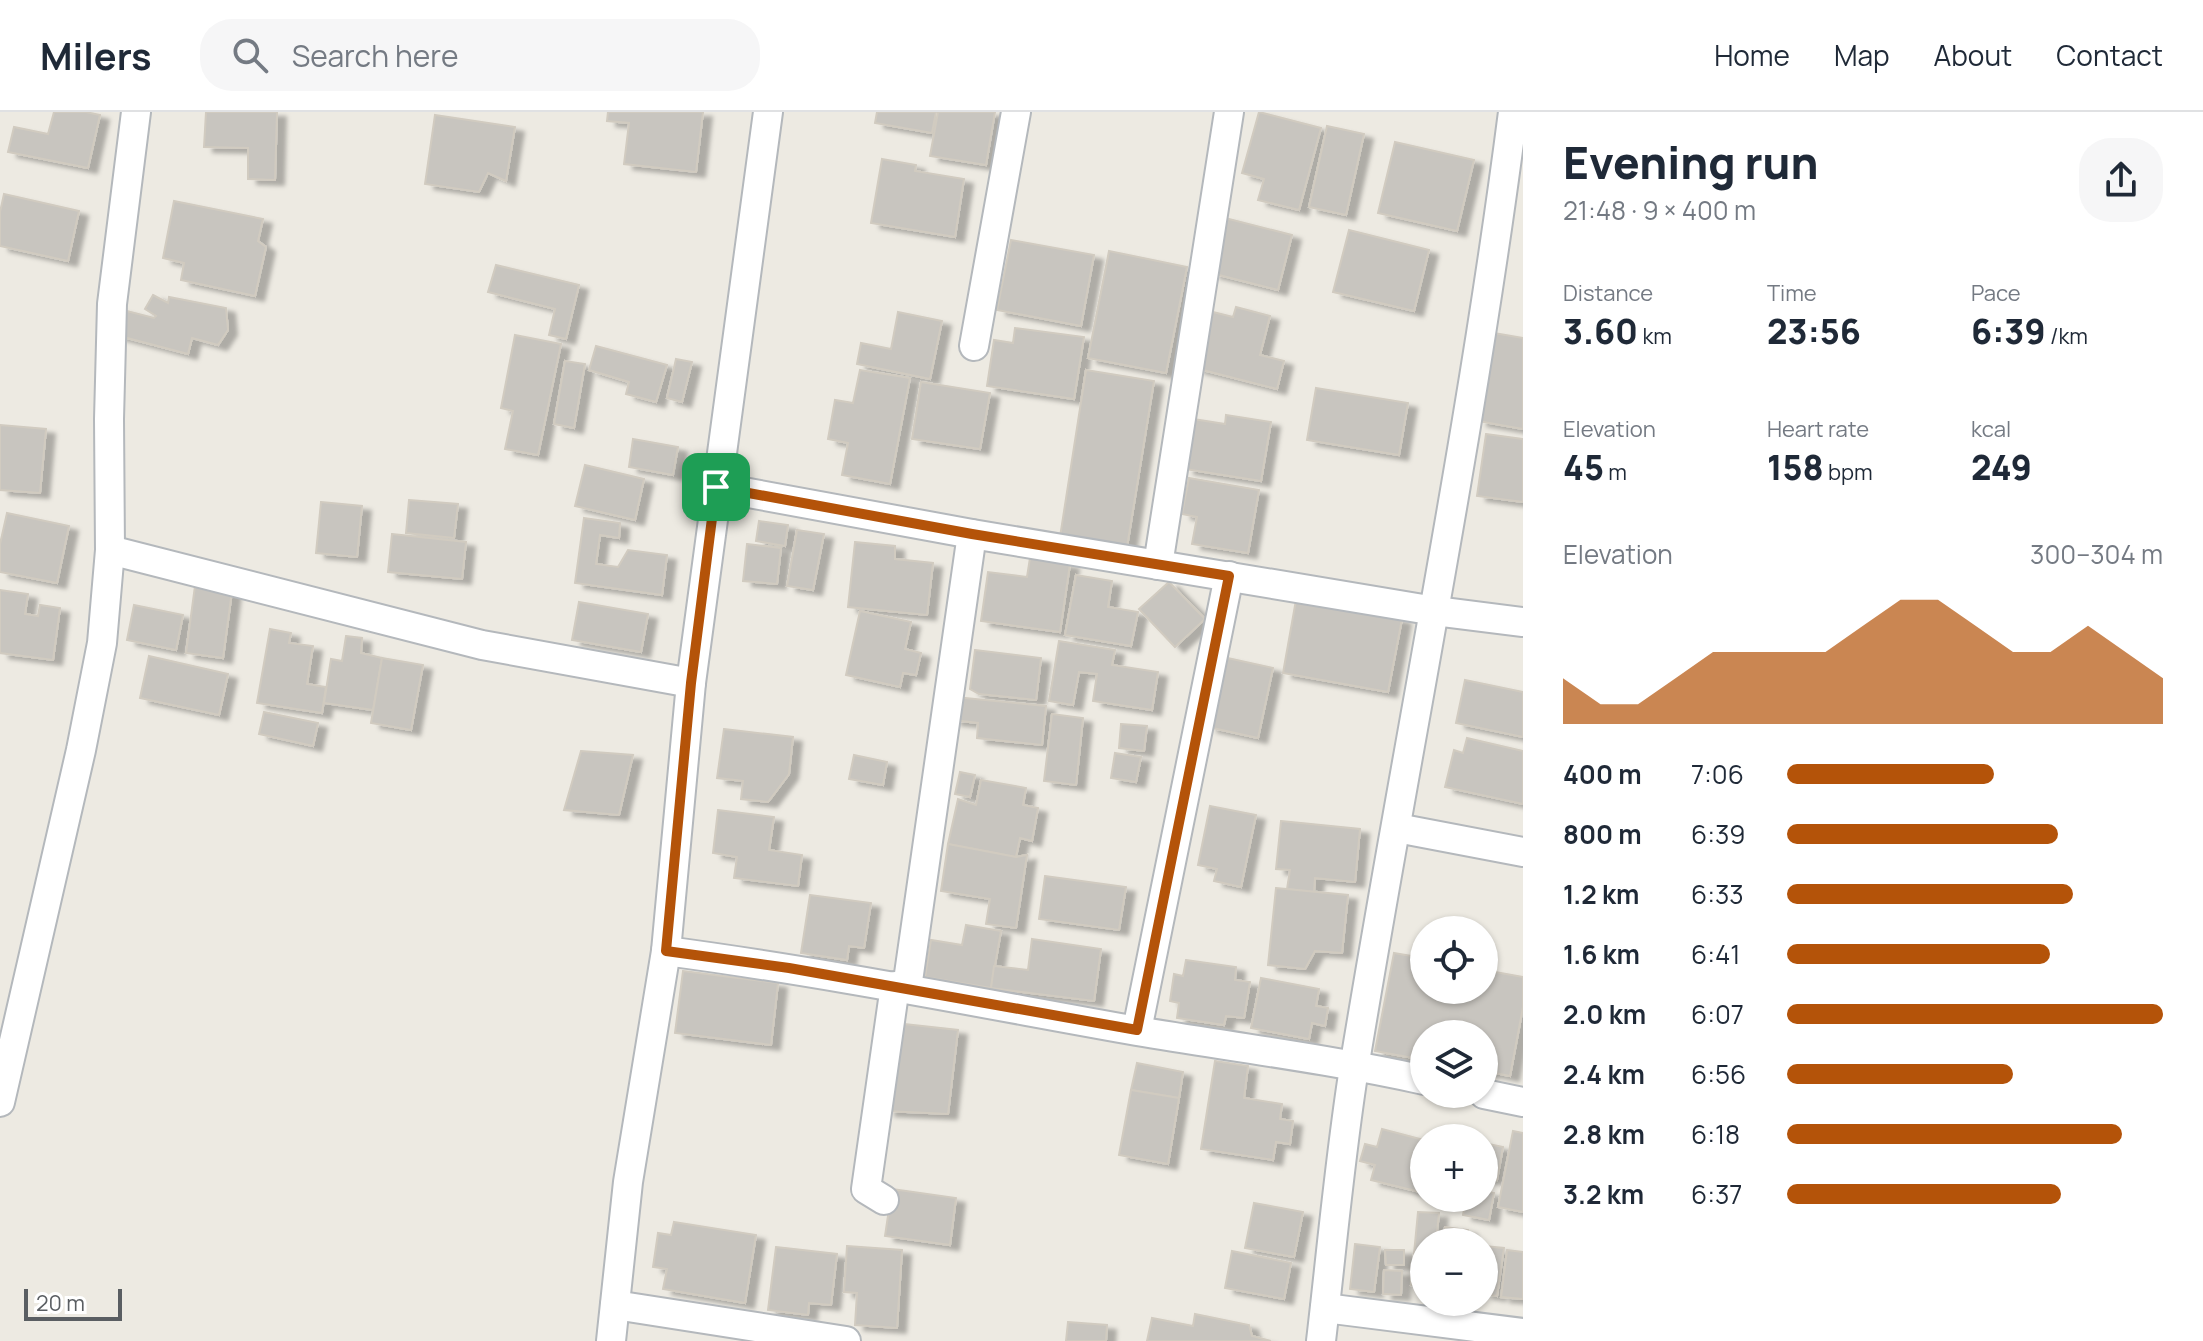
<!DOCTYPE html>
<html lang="en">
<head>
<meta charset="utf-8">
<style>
  body { margin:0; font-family:Manrope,sans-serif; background:#f6f6f7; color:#1f2937; height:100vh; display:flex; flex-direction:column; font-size:30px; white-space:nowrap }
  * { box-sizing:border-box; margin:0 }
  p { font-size:26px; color:#747a83 }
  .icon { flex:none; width:44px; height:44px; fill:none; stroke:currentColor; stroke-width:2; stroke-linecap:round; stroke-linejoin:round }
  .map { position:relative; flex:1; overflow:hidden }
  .side { display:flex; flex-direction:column; background:#fff; width:680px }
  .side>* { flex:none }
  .controls { position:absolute; left:1410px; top:804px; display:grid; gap:16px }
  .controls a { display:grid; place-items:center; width:88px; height:88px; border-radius:50%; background:#fff; box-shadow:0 2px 6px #0004; font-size:40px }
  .scale { position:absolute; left:24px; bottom:20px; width:98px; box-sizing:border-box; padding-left:8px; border:4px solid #5a5e62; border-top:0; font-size:22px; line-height:28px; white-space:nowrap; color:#5a5e62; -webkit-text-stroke:6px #fff; paint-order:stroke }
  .pin { position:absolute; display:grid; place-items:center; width:68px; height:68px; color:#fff; margin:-34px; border-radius:16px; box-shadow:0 4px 12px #0006 }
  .round { display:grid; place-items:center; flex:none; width:84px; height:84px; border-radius:32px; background:#f6f6f7 }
  .overview { display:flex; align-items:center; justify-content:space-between; height:136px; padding:0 40px }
  h1 { font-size:44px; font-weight:800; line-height:60px }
  .metrics { display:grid; grid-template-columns:repeat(3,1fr); gap:12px; height:136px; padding:8px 40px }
  .metrics div { display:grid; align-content:center }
  .metrics b { font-size:34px; font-weight:800 }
  .metrics small { font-size:22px; font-weight:400 }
  .metrics p { font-size:22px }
  .chart { height:224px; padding:16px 40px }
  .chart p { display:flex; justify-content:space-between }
  .chart svg { width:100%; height:144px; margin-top:8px; fill:#b45309; opacity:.7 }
  ul { padding:0 40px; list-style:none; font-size:26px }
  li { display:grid; grid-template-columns:128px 96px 1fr; align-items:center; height:60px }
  li i { height:20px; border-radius:10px; background:#b45309 }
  header { display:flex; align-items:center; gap:48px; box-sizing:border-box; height:112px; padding:0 40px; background:#fff; border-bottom:2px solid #e0e1e3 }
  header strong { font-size:38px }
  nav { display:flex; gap:44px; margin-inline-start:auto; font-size:28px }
  .search { width:560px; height:72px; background:#f6f6f7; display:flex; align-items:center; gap:20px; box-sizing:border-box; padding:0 28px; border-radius:32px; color:#747a83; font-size:30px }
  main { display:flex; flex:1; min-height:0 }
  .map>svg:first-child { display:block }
  .building { fill:#c8c5bf; stroke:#d1cbc0; stroke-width:2; filter:url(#shadow) }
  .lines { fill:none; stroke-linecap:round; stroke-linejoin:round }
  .street-casing { stroke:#b4b8bc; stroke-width:32 }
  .street { stroke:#fff; stroke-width:28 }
  .route-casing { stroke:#fff; stroke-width:16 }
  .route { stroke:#b45309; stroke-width:10 }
</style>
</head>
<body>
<header>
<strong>Milers</strong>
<div class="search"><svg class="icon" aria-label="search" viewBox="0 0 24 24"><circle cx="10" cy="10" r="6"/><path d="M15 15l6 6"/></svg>Search here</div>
<nav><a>Home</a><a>Map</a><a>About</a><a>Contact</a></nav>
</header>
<main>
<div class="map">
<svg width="1523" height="1229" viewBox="0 0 1523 1229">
  <defs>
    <filter id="shadow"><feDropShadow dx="9" dy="5" stdDeviation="2" flood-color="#0004"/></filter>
  </defs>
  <rect width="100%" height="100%" fill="#edeae2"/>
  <g class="building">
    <path d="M54,0h32l14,3 -12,53 -80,-16 6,-25 34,7z"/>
    <path d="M206,0h71l-2,68 -27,-1v-31l-44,-1z"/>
    <path d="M608,0h95l-7,60 -72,-8 5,-41 -22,-2z"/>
    <path d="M877,0h59l-4,21 -57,-10z"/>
    <path d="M938,0h57l-9,53 -56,-9z"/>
    <path d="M1259,0l62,16 -22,82 -41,-10 6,-21 -22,-6z"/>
    <path d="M435,3l80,12 -9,54 -18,-8 -9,19 -54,-8z"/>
    <path d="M1327,14l37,8 -18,81 -37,-8z"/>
    <path d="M1395,30l79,18 -17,71 -79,-18z"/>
    <path d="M882,47l34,6 -1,6 49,8 -9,58 -84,-14z"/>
    <path d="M4,82l75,17 -11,50 -68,-15v-34z"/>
    <path d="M174,89l89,18 -5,22 8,6 -11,49 -74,-16 3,-17 -21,-5z"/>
    <path d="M1225,106l67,17 -14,55 -67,-17z"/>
    <path d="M1349,118l80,20 -15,61 -81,-19z"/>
    <path d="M1011,128l83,15 -13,71 -84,-16z"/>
    <path d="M1109,139l78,16 -21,106 -78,-15z"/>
    <path d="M496,153l83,20 -13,54 -17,-4 6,-26 -67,-17z"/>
    <path d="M153,183l15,8 1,-6 57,11 2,22 -10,15 -26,-7 -4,16 -76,-20 7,-25 35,9 2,-2 -11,-7z"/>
    <path d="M1236,195l34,9 -10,39 24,6 -7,28 -82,-21 14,-57 24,6z"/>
    <path d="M898,200l44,9 -12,58 -73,-15 4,-21 30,6z"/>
    <path d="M1015,216l69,9 -10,62 -87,-13 7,-46 19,3z"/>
    <path d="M1494,221l29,5v91l-45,-8z"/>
    <path d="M515,223l46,9 -23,111 -33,-6 8,-38 -12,-3z"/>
    <path d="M596,234l71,19 -11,37 -30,-8 3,-12 -40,-12z"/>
    <path d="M676,247l16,3 -10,40 -15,-4z"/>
    <path d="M565,249l20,3 -11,64 -20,-4z"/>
    <path d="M860,258l50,8 -20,106 -48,-9 6,-32 -20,-4 7,-39 18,3z"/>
    <path d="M1086,258l68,11 -27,166 -67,-10z"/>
    <path d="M921,270l69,11 -10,56 -68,-10z"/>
    <path d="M1316,276l92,15 -9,52 -92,-15z"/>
    <path d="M1226,303l45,7 -10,59 -76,-12 8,-50 32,5z"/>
    <path d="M0,313l46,4 -6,64 -40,-3z"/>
    <path d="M1486,322l37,5v63l-46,-6z"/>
    <path d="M633,327l45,8 -5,28 -44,-8z"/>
    <path d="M585,353l59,14 -9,41 -60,-14z"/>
    <path d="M1189,366l70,12 -11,63 -56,-9 5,-27 -15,-3z"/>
    <path d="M409,388l49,4 -4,34 -48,-5z"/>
    <path d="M321,390l41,4 -5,51 -41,-4z"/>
    <path d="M7,401l62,13 -12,57 -57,-11v-28z"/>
    <path d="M584,406l36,5 -1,15 -19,-3 -4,29 22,3 10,-17 39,5 -5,40 -87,-12z"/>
    <path d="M759,409l29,4 -3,21 -29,-5z"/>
    <path d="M797,418l27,4 -11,56 -26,-4z"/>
    <path d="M392,422l74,8 -4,37 -74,-7z"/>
    <path d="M855,430l40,4v13l38,4 -6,52 -79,-8z"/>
    <path d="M747,432l34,4 -4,36 -34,-3z"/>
    <path d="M1030,446l40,6 -10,68 -79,-11 7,-49 39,5z"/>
    <path d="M1076,463l36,6 -4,26 30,5 -7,34 -66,-11z"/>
    <path d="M1169,470l36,37 -30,28 -36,-38z"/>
    <path d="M195,474l37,5 -9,67 -37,-5z"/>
    <path d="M0,478l28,4 -3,20 13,2 2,-11 20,3 -7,52 -53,-7z"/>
    <path d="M1296,488l106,19 -14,73 -105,-19z"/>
    <path d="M579,490l69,12 -7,38 -69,-12z"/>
    <path d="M134,493l49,10 -7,35 -49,-10z"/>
    <path d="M860,499l51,11 -6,27 16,4 -5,22 -13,-2 -3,14 -54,-12z"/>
    <path d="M270,517l21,4 -2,10 24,3 -6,38 19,3 -4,26 -65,-10z"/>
    <path d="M346,524l16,2 -1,15 21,5 -9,52 -49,-7 7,-44 11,2z"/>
    <path d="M1059,529l56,9 -3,15 46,7 -6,38 -59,-9 4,-27 -18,-2 -6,33 -24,-4z"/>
    <path d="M975,538l66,8 -5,42 -57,-6 -9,-5z"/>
    <path d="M149,544l79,18 -9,41 -79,-17z"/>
    <path d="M1223,545l50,11 -15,70 -50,-11z"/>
    <path d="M382,546l41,7 -12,65 -40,-7z"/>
    <path d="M1465,568l58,12v45l-67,-14z"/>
    <path d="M955,585l91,9 -4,39 -65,-7 1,-15 -26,-3z"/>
    <path d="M264,600l54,11 -5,23 -54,-12z"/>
    <path d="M1052,602l31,4 -7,67 -32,-4z"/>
    <path d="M1121,612l26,2 -3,25 -25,-3z"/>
    <path d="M724,617l69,8 -4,37 -21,28 -27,-3 2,-18 -26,-3z"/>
    <path d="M1467,626l56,13v53l-78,-17 9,-37 9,3z"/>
    <path d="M581,639l52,4 -14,60 -55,-5z"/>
    <path d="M1115,641l26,4 -5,25 -25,-4z"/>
    <path d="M854,643l33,7 -4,23 -34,-6z"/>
    <path d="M960,660l15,3 -5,22 -15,-3z"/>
    <path d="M981,668l45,8 -3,17 15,3 -6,33 -12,-3 -4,19 -68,-13 10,-45 18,6z"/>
    <path d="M1210,694l46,9 -15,72 -27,-6 3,-12 -19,-4z"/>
    <path d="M718,698l56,7 -5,33 33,5 -4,31 -64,-8 3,-21 -24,-4z"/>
    <path d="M1281,709l79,8 -5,53 -40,-4 -1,14 -27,-3 3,-19 -14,-1z"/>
    <path d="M948,732l68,13 11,-2 -11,73 -30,-4 4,-25 -49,-8z"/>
    <path d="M1045,764l81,11 -7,43 -80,-11z"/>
    <path d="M1276,776l72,7 -6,58 -27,-2 -10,18 -37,-4z"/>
    <path d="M810,783l61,8 -7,45 -15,-2 -2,14 -46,-7z"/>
    <path d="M966,813l35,6 -10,57 -66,-11 6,-37 31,5z"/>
    <path d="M1032,827l69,10 -7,52 -103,-13 3,-22 34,4z"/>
    <path d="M1394,841l30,5v32h60v-20l39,7v30l-13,69 -26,-5v-37h-60v26l-49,-9z"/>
    <path d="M1186,848l50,7 -1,13 15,2 -6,36 -18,-2 -2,9 -47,-7 2,-15 -9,-2 4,-27 9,2z"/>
    <path d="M683,859l95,12 -7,62 -96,-12z"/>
    <path d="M1261,866l58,11 -3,17 12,2 -3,18 -13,-3 -3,16 -58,-11z"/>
    <path d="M895,911l63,7 -10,84 -62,-3z"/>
    <path d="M1215,949l33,5 -4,32 38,6 -2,15 13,2 -3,23 -14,-2 -3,18 -72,-11z"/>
    <path d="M1137,951l46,9 -4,26 -48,-8z"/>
    <path d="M1131,978l48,8 -11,66 -49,-9z"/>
    <path d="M1382,1017l42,11v53l-53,-13 4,-15 -15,-4 5,-17 12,3z"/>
    <path d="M1513,1019l10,2v79l-25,-5z"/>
    <path d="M1484,1031l19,4 -6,33 -13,-2z"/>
    <path d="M892,1077l64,9 -6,47 -65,-9z"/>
    <path d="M1484,1079l10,2 -5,27 -26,-5 3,-17h18z"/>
    <path d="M1254,1091l49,9 -9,45 -49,-9z"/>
    <path d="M1418,1100l21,1 -3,29h-12v44l-13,-1z"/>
    <path d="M674,1110l82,13 -11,68 -82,-14 4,-20 -14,-2 5,-34 13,2z"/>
    <path d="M1445,1115l23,3 -2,12h-23z"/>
    <path d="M1355,1132l25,3 -6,45 -24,-3z"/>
    <path d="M847,1134l55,4 -5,78 -42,-3 2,-32 -13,-1z"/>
    <path d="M1484,1134l20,2 -7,48 -13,-2z"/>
    <path d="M776,1135l61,7 -6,51 -22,-2 -1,12 -40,-5z"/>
    <path d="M1385,1138h19v15h-18z"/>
    <path d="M1507,1138l16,2v47l-22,-2z"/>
    <path d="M1232,1139l59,12 -7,36 -59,-11z"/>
    <path d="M1384,1158l18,1 -1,24 -18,-1z"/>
    <path d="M1195,1202l54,11 3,11 19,5h-124l5,-23 41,8z"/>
    <path d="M1068,1210l39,3 -1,16h-40z"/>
  </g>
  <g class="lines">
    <g class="street-casing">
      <g id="street">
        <path d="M974,234l42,-234"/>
        <path d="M716,375l256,47 463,77 88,11"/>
        <path d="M110,438l372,95 209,38"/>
        <path d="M1158,453l71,-453"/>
        <path d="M1397,716l126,24"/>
        <path d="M666,839c158,21 314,52 471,80 96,16 192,28 287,49"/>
        <path d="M907,876l65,-454"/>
        <path d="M1137,918l92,-454"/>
        <path d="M1484,982l39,8"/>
        <path d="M0,990l81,-352 21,-107 8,-93 -1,-131 3,-115 24,-192"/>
        <path d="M884,1088l-18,-11 29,-203"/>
        <path d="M615,1193l231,36"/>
        <path d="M1325,1196l198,25"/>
        <path d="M611,1229l17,-159 38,-231 25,-268 77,-571"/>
        <path d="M1321,1229c11,-93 19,-187 34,-279 52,-317 117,-631 158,-950"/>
      </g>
    </g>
    <use href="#street" class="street"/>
  </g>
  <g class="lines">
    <g class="route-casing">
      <path id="route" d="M716,375l256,47 257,42 -92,454 -348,-62 -123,-17 25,-268z"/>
    </g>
    <use href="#route" class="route"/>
  </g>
</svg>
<div class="controls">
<a><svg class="icon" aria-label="locate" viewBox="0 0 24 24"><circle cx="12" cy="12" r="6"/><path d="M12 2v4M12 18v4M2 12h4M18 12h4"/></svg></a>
<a><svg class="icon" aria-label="layers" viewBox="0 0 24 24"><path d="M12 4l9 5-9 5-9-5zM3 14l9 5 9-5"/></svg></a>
<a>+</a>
<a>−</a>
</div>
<div class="scale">20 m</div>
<div class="pin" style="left:716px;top:375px;background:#1e9e55"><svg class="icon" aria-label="arrive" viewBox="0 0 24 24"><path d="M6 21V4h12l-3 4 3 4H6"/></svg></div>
</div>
<section class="side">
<div class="overview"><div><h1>Evening run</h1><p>21:48 · 9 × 400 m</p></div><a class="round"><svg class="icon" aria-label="share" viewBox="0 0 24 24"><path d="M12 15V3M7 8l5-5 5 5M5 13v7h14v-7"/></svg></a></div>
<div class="metrics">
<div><p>Distance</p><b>3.60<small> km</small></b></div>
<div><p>Time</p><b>23:56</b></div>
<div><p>Pace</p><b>6:39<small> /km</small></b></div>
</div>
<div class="metrics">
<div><p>Elevation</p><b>45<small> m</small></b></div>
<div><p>Heart rate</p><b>158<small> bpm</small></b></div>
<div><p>kcal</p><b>249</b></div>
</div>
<div class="chart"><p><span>Elevation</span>300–304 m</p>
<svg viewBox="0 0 160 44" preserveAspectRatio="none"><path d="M0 44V30L10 38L20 38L30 30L40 22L50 22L60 22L70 22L80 14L90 6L100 6L110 14L120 22L130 22L140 14L150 22L160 30V44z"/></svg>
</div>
<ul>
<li><b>400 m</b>7:06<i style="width:55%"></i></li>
<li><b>800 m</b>6:39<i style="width:72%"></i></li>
<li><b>1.2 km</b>6:33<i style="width:76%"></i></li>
<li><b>1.6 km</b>6:41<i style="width:70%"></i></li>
<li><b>2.0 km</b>6:07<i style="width:100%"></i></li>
<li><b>2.4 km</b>6:56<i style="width:60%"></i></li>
<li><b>2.8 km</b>6:18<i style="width:89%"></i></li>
<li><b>3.2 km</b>6:37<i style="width:73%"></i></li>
</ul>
</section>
</main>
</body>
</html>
